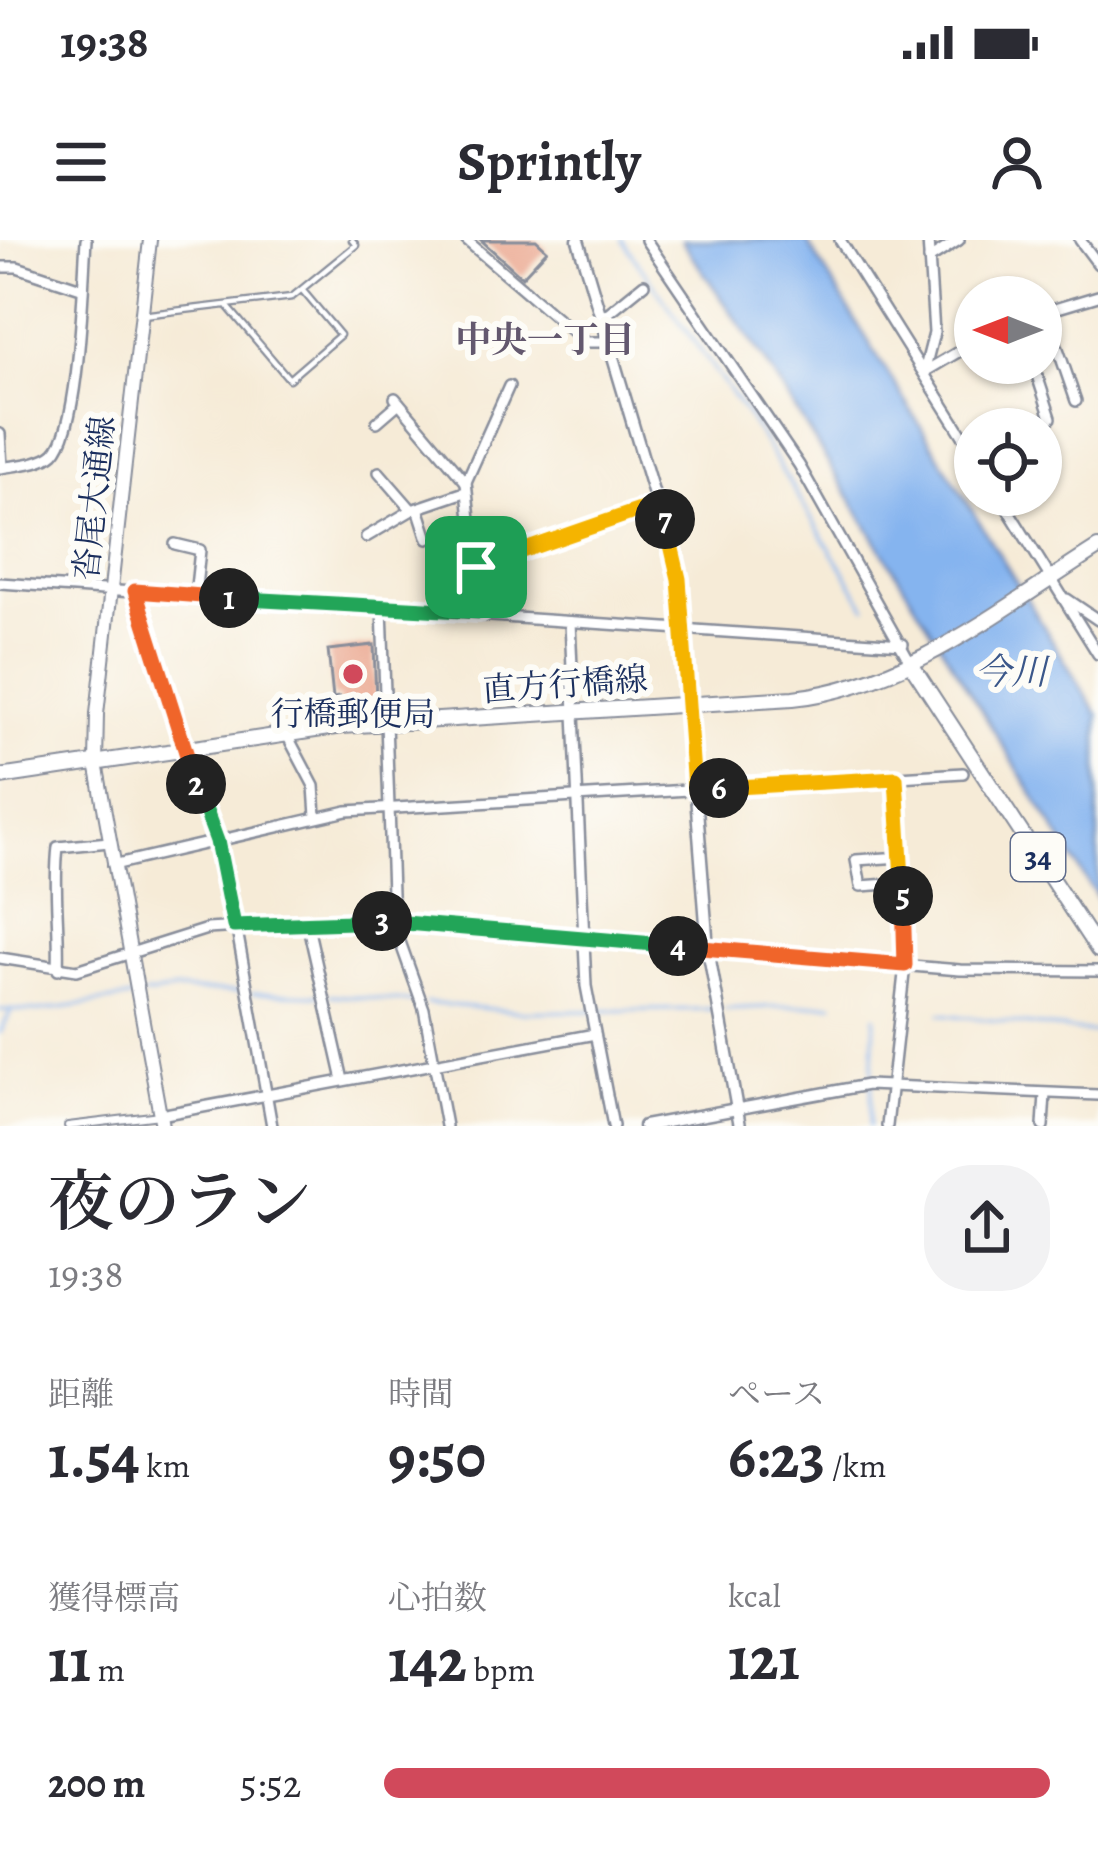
<!DOCTYPE html>
<html lang="ja">
<head>
<meta charset="utf-8">
<style>
  body { margin:0; font-family:Alegreya,"Noto Serif JP",serif; background:#f2f2f3; color:#2b2b33; height:100vh; display:flex; flex-direction:column; font-size:45px; white-space:nowrap }
  * { box-sizing:border-box; margin:0 }
  p { font-size:39px; color:#7c7c81 }
  .icon { flex:none; width:66px; height:66px; fill:none; stroke:currentColor; stroke-width:2; stroke-linecap:round; stroke-linejoin:round }
  .map { position:relative; height:886px; overflow:hidden }
  .panel { display:flex; flex-direction:column; background:#fff; flex:1 }
  .panel>* { flex:none }
  .needle { width:78px; rotate:270deg }
  .fabs { position:absolute; left:954px; top:36px; display:grid; gap:24px }
  .fabs a { display:grid; place-items:center; width:108px; height:108px; border-radius:50%; background:#fff; box-shadow:0 3px 9px #0004; font-size:60px }
  .pin { position:absolute; display:grid; place-items:center; width:102px; height:102px; color:#fff; margin:-51px; border-radius:24px; box-shadow:0 6px 18px #0006 }
  .km { position:absolute; width:60px; height:60px; margin:-30px; border-radius:50%; background:#222; color:#fff; font-size:33px; line-height:60px; text-align:center }
  .round { display:grid; place-items:center; flex:none; width:126px; height:126px; border-radius:48px; background:#f2f2f3 }
  .overview { display:flex; align-items:center; justify-content:space-between; height:204px; padding:0 48px }
  h1 { font-size:66px; font-weight:600; line-height:90px }
  .stats { display:grid; grid-template-columns:repeat(3,1fr); gap:18px; height:204px; padding:12px 48px }
  .stats div { display:grid; align-content:center }
  .stats b { font-size:60px; font-weight:600 }
  .stats small { font-size:33px; font-weight:400 }
  .stats p { font-size:33px }
  ul { padding:0 48px; list-style:none; font-size:39px }
  li { display:grid; grid-template-columns:192px 144px 1fr; align-items:center; height:90px }
  li i { height:30px; border-radius:15px; background:#d1495b }
  .status { display:flex; justify-content:space-between; align-items:center; height:84px; padding:0 60px; background:#fff; direction:ltr }
  .status svg { height:33px; fill:currentColor }
  header { display:flex; justify-content:space-between; align-items:center; height:156px; padding:0 48px; background:#fff; font-size:54px; font-weight:600 }
  .map>svg:first-child { display:block }
  .water { fill:#85b4ef; stroke:#5072a6; stroke-width:3 }
  .lines { fill:none; stroke-linecap:round; stroke-linejoin:round }
  .stream { stroke:#85b4ef; stroke-width:3 }
  .building { fill:#eaa48c }
  .service-casing { stroke:#888d9a; stroke-width:9 }
  .pedestrian-casing { stroke:#888d9a; stroke-width:10 }
  .minor-casing { stroke:#888d9a; stroke-width:14 }
  .tertiary-casing { stroke:#888d9a; stroke-width:15 }
  .secondary-casing { stroke:#888d9a; stroke-width:16 }
  .primary-casing { stroke:#888d9a; stroke-width:18 }
  .service { stroke:#fff; stroke-width:4.5 }
  .pedestrian { stroke:#fff; stroke-width:6 }
  .minor { stroke:#fff; stroke-width:9 }
  .tertiary { stroke:#fff; stroke-width:10 }
  .secondary { stroke:#fff; stroke-width:12 }
  .primary { stroke:#fff; stroke-width:14 }
  .split-1-casing { stroke:#fff; stroke-width:24 }
  .split-2-casing { stroke:#fff; stroke-width:24 }
  .split-3-casing { stroke:#fff; stroke-width:24 }
  .split-4-casing { stroke:#fff; stroke-width:24 }
  .split-5-casing { stroke:#fff; stroke-width:24 }
  .split-6-casing { stroke:#fff; stroke-width:24 }
  .split-7-casing { stroke:#fff; stroke-width:24 }
  .split-8-casing { stroke:#fff; stroke-width:24 }
  .split-1 { stroke:#22a559; stroke-width:15 }
  .split-2 { stroke:#f0652b; stroke-width:15 }
  .split-3 { stroke:#22a559; stroke-width:15 }
  .split-4 { stroke:#22a559; stroke-width:15 }
  .split-5 { stroke:#f0652b; stroke-width:15 }
  .split-6 { stroke:#f5b400; stroke-width:15 }
  .split-7 { stroke:#f5b400; stroke-width:15 }
  .split-8 { stroke:#f5b400; stroke-width:15 }
  .poi-dot { fill:#d1495b; stroke:#fdfcf7; stroke-width:4.5 }
  .labels { text-anchor:middle; dominant-baseline:central; stroke-width:12; stroke-linejoin:round; paint-order:stroke }
  .shield { fill:#fdfcf7; stroke:#5f6c8c; stroke-width:3 }
  .shield-label { font-size:30px; font-weight:bold; fill:#1b2f5e }
  .street-label { font-size:33px; fill:#1b2f5e; stroke:#fdfcf7 }
  .poi-label { font-size:33px; fill:#1b2f5e; stroke:#fdfcf7 }
  .neighbourhood-label { font-size:36px; font-weight:bold; fill:#63586e; stroke:#fdfcf7 }
  .water-label { font-size:36px; font-style:italic; fill:#3b578a; stroke:#fdfcf7 }
</style>
</head>
<body>
<div class="status"><b>19:38</b><svg viewBox="0 0 49 12"><path d="M0 12V9h3v3zM5 12V6h3v6zM10 12V3h3v9zM15 12V0h3v12zM26 1h20v11H26zM47 4h2v5h-2z"/></svg></div>
<header><svg class="icon" aria-label="menu" viewBox="0 0 24 24"><path d="M4 6h16M4 12h16M4 18h16"/></svg>Sprintly<svg class="icon" aria-label="person" viewBox="0 0 24 24"><circle cx="12" cy="8" r="4"/><path d="M4 21q1-7 8-7t8 7"/></svg></header>
<div class="map">
<svg width="1098" height="886" viewBox="0 0 1098 886">
  <rect width="100%" height="100%" fill="#fdfcf7"/>
  <filter id="ink" filterUnits="userSpaceOnUse"><feTurbulence type="fractalNoise" baseFrequency=".00833" numOctaves="2"/><feDisplacementMap in="SourceGraphic" scale="24" xChannelSelector="R" yChannelSelector="G"/><feConvolveMatrix kernelMatrix="1 2 1 2 8 2 1 2 1" color-interpolation-filters="sRGB"/></filter>
  <filter id="wash" filterUnits="userSpaceOnUse"><feTurbulence type="fractalNoise" baseFrequency=".004" numOctaves="4" result="noise"/><feDisplacementMap in="SourceGraphic" scale="48" xChannelSelector="R" yChannelSelector="G"/><feGaussianBlur stdDeviation="2.7" result="paint"/><feColorMatrix in="noise" values="0 0 0 0 0 0 0 0 0 0 0 0 0 0 0 0 0 1.4 0 .05"/><feComposite in="paint" operator="in"/></filter>
  <g filter="url(#wash)">
    <rect width="100%" height="100%" fill="#f6ebd7"/>
    <path class="water" d="M681,0h125l8,13 284,462v184l-334,-540z"/>
    <g class="lines">
      <g class="stream">
        <path d="M622,0l133,187 111,180"/>
        <path d="M252,753l68,2"/>
        <path d="M144,755l32,-5 66,2"/>
        <path d="M330,755l86,7"/>
        <path d="M426,763l98,9 191,-3"/>
        <path d="M725,769l108,-5"/>
        <path d="M0,770l40,1 95,-14"/>
        <path d="M941,774l157,19"/>
        <path d="M0,793l10,-20"/>
        <path d="M870,886l5,-110"/>
      </g>
    </g>
    <g id="blocks">
      <g class="building">
        <path d="M481,0h55l11,10 -25,27z"/>
        <path d="M374,405l2,56 -36,4 -1,-8 -6,1 -5,-48z"/>
      </g>
    </g>
  </g>
  <g filter="url(#ink)">
    <use href="#blocks" fill-opacity="0" stroke="#888d9a" stroke-width="3"/>
    <g class="lines">
      <g class="service-casing">
        <g id="service">
          <path d="M228,67l61,72 51,-44 -37,-44"/>
          <path d="M142,75l150,-18 64,-52 -4,-5"/>
        </g>
      </g>
      <g class="pedestrian-casing">
        <path id="pedestrian" d="M68,886l92,-11"/>
      </g>
      <g class="minor-casing">
        <g id="minor">
          <path d="M466,0l119,102h24"/>
          <path d="M646,0l153,225 112,199"/>
          <path d="M840,0l135,215"/>
          <path d="M1080,0l18,24"/>
          <path d="M929,19l30,-19"/>
          <path d="M0,27h17l64,21"/>
          <path d="M1001,50l3,7"/>
          <path d="M1045,71l31,90"/>
          <path d="M1041,73l57,-17"/>
          <path d="M602,78l42,-34"/>
          <path d="M1033,123l18,55"/>
          <path d="M924,132l10,-39 -6,-93"/>
          <path d="M924,132l51,-30"/>
          <path d="M395,158l71,84"/>
          <path d="M377,182l22,-19"/>
          <path d="M0,194l2,33"/>
          <path d="M0,228c16,-3 42,-4 54,-15 26,-25 29,-172 32,-213"/>
          <path d="M379,232l33,38 53,-18"/>
          <path d="M999,255l99,159"/>
          <path d="M418,268l10,31"/>
          <path d="M366,297l46,-27"/>
          <path d="M175,304l25,6 -5,46"/>
          <path d="M476,327l184,-64"/>
          <path d="M0,343l903,61"/>
          <path d="M135,351l95,300 42,235"/>
          <path d="M1067,359l31,21"/>
          <path d="M382,367l11,315 31,87 22,117"/>
          <path d="M480,372l-14,-130 43,-96"/>
          <path d="M570,382l16,364 27,140"/>
          <path d="M286,493l28,53 2,30"/>
          <path d="M901,617l-45,3 5,26 41,-3"/>
          <path d="M113,625l234,-54 616,-38"/>
          <path d="M307,682l36,158"/>
          <path d="M0,718l77,12 130,-41 152,-9 601,50 138,1"/>
          <path d="M58,730c2,-43 -5,-81 0,-123l51,-5"/>
          <path d="M737,869l130,-24 231,10"/>
          <path d="M160,875l435,-81"/>
          <path d="M887,886l18,-161 -9,-187"/>
          <path d="M1043,886l2,-32"/>
        </g>
      </g>
      <g class="tertiary-casing">
        <g id="tertiary">
          <path d="M578,0l101,339 29,370 32,177"/>
          <path d="M644,886l93,-17"/>
        </g>
      </g>
      <g class="secondary-casing">
        <path id="secondary" d="M150,0l-53,474 -1,49 66,363"/>
      </g>
      <g class="primary-casing">
        <g id="primary">
          <path d="M911,424l187,286"/>
          <path d="M0,537l342,-51 451,-28c115,-12 209,-90 305,-150"/>
        </g>
      </g>
      <use href="#service" class="service"/>
      <use href="#pedestrian" class="pedestrian"/>
      <use href="#minor" class="minor"/>
      <use href="#tertiary" class="tertiary"/>
      <use href="#secondary" class="secondary"/>
      <use href="#primary" class="primary"/>
    </g>
  </g>
  <g class="lines" filter="url(#ink)">
    <g class="split-1-casing">
      <path id="split-1" d="M229,358l251,14 -4,-45"/>
    </g>
    <g class="split-2-casing">
      <path id="split-2" d="M196,544l-61,-193 94,7"/>
    </g>
    <g class="split-3-casing">
      <path id="split-3" d="M196,544l21,57 17,85 148,-5"/>
    </g>
    <g class="split-4-casing">
      <path id="split-4" d="M382,681l296,25"/>
    </g>
    <g class="split-5-casing">
      <path id="split-5" d="M678,706l227,19 -2,-69"/>
    </g>
    <g class="split-6-casing">
      <path id="split-6" d="M719,548l177,-10 7,118"/>
    </g>
    <g class="split-7-casing">
      <path id="split-7" d="M665,279l14,60 15,210 25,-1"/>
    </g>
    <g class="split-8-casing">
      <path id="split-8" d="M476,327l184,-64 5,16"/>
    </g>
    <use href="#split-1" class="split-1"/>
    <use href="#split-2" class="split-2"/>
    <use href="#split-3" class="split-3"/>
    <use href="#split-4" class="split-4"/>
    <use href="#split-5" class="split-5"/>
    <use href="#split-6" class="split-6"/>
    <use href="#split-7" class="split-7"/>
    <use href="#split-8" class="split-8"/>
  </g>
  <circle class="poi-dot" cx="353" cy="434" r="12"/>
  <g class="labels">
    <rect class="shield" x="1011" y="593" width="54" height="48" rx="9"/>
    <g class="shield-label">
      <text x="1038" y="617">34</text>
    </g>
    <g class="street-label">
      <text transform="translate(94 258) rotate(-84)">沓尾大通線</text>
      <text transform="translate(565 444) rotate(-4)">直方行橋線</text>
    </g>
    <g class="poi-label">
      <text x="353" y="473">行橋郵便局</text>
    </g>
    <g class="neighbourhood-label">
      <text x="545" y="99">中央一丁目</text>
    </g>
    <g class="water-label">
      <text x="1011" y="431">今川</text>
    </g>
  </g>
</svg>
<div class="fabs">
<a><svg class="needle" viewBox="-14 -14 28 28"><path d="M0-13l5 13h-10z" fill="#e53935"/><path d="M0 13l5-13h-10z" fill="#7c7c81"/></svg></a>
<a><svg class="icon" aria-label="locate" viewBox="0 0 24 24"><circle cx="12" cy="12" r="6"/><path d="M12 2v4M12 18v4M2 12h4M18 12h4"/></svg></a>
</div>
<div class="pin" style="left:476px;top:327px;background:#1e9e55"><svg class="icon" aria-label="arrive" viewBox="0 0 24 24"><path d="M6 21V4h12l-3 4 3 4H6"/></svg></div>
<b class="km" style="left:229px;top:358px">1</b>
<b class="km" style="left:196px;top:544px">2</b>
<b class="km" style="left:382px;top:681px">3</b>
<b class="km" style="left:678px;top:706px">4</b>
<b class="km" style="left:903px;top:656px">5</b>
<b class="km" style="left:719px;top:548px">6</b>
<b class="km" style="left:665px;top:279px">7</b>
</div>
<section class="panel">
<div class="overview"><div><h1>夜のラン</h1><p>19:38</p></div><a class="round"><svg class="icon" aria-label="share" viewBox="0 0 24 24"><path d="M12 15V3M7 8l5-5 5 5M5 13v7h14v-7"/></svg></a></div>
<div class="stats">
<div><p>距離</p><b>1.54<small> km</small></b></div>
<div><p>時間</p><b>9:50</b></div>
<div><p>ペース</p><b>6:23<small> /km</small></b></div>
</div>
<div class="stats">
<div><p>獲得標高</p><b>11<small> m</small></b></div>
<div><p>心拍数</p><b>142<small> bpm</small></b></div>
<div><p>kcal</p><b>121</b></div>
</div>
<ul>
<li><b>200 m</b>5:52<i style="width:100%"></i></li>
</ul>
</section>
</body>
</html>
